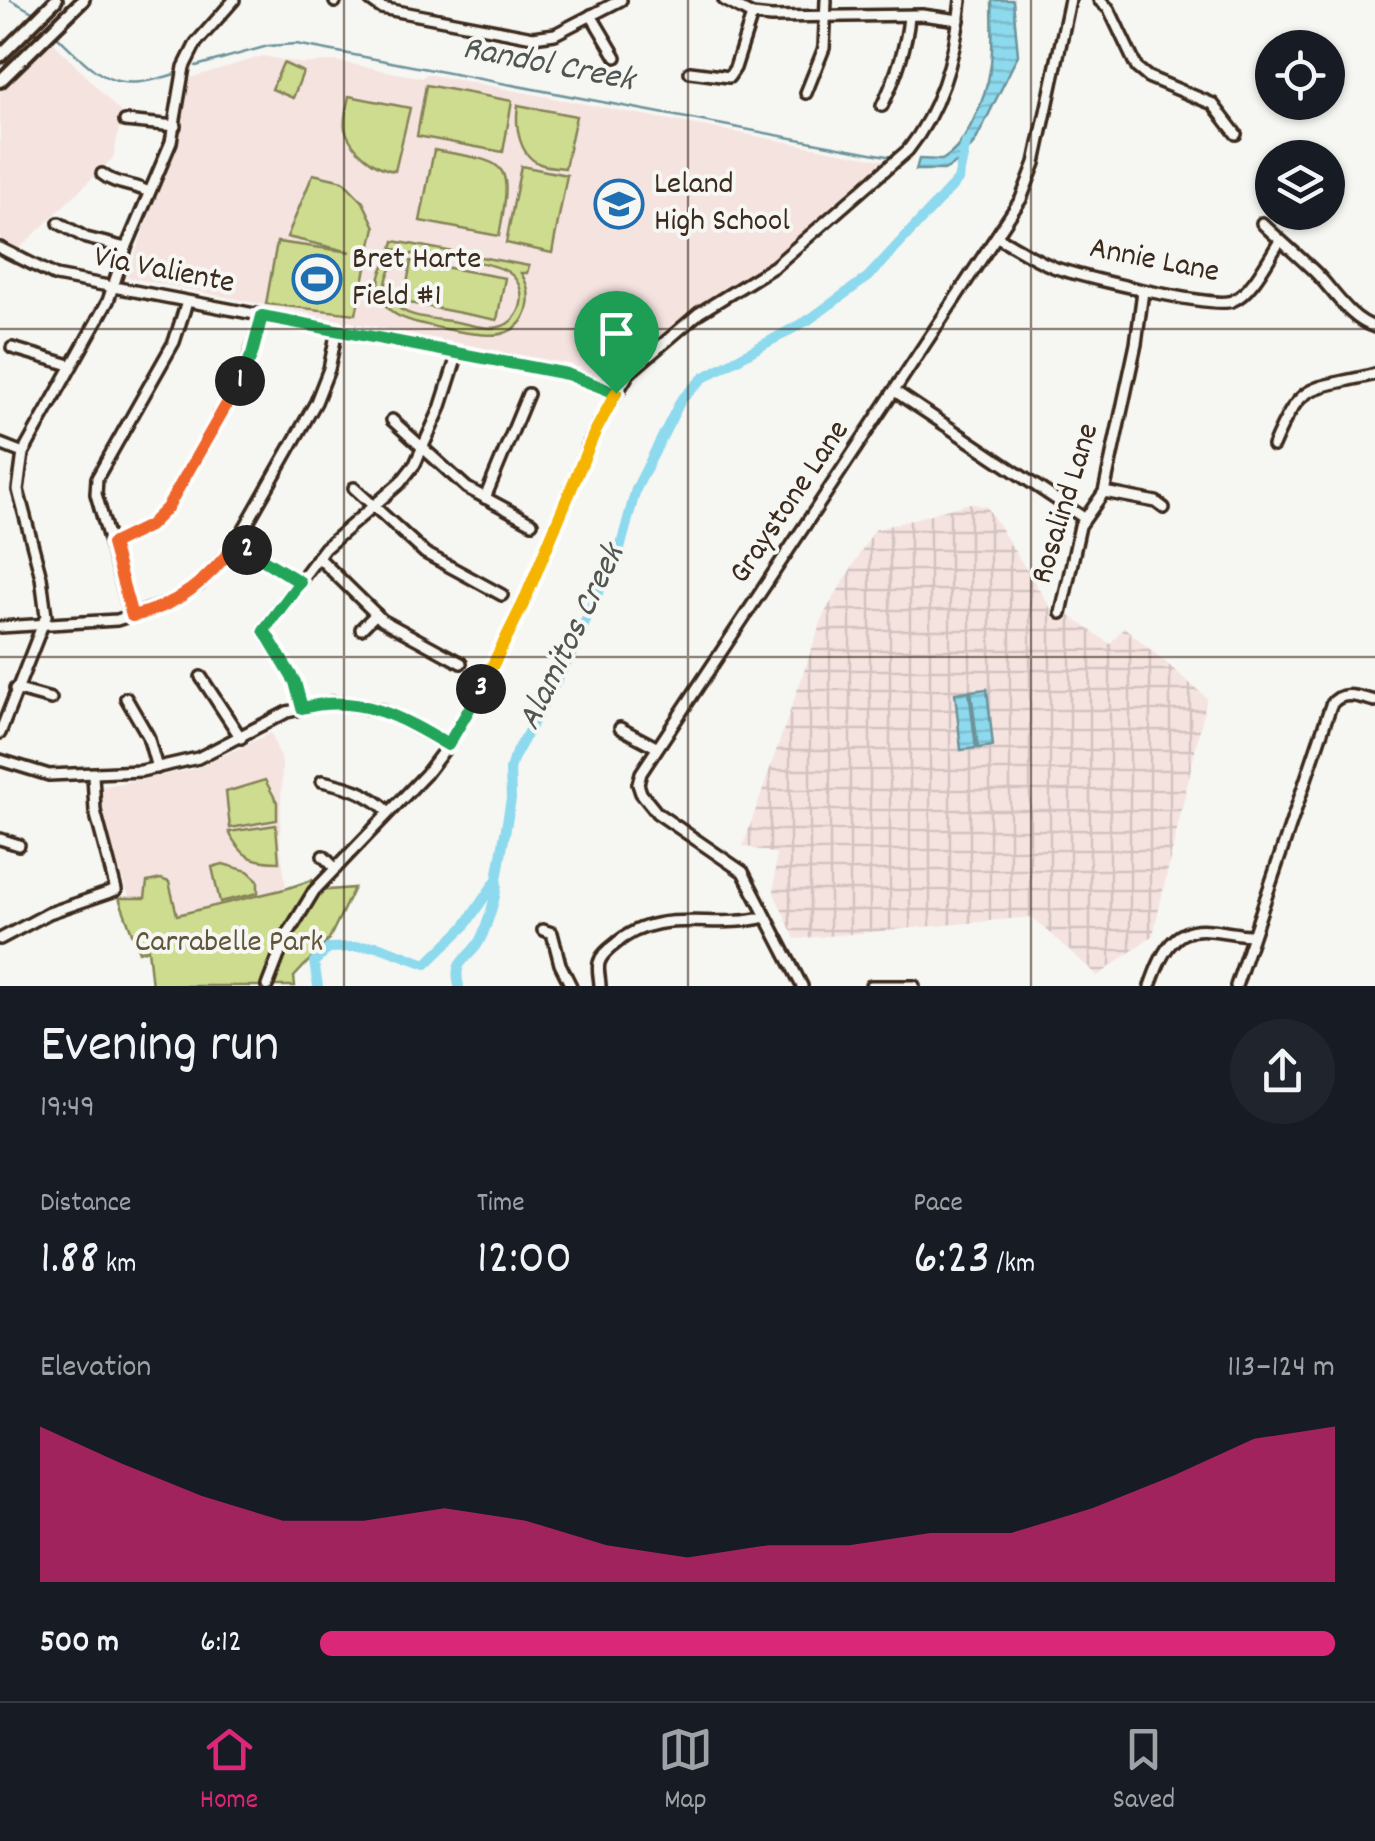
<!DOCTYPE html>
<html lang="en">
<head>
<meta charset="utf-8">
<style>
  body { margin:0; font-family:Dekko,sans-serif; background:#20242c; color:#f1f3f6; height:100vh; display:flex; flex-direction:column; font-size:38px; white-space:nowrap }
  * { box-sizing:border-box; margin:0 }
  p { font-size:32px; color:#9ea1a6 }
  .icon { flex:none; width:55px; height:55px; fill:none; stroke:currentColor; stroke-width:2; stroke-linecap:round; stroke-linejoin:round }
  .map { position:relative; height:986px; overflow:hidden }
  .sheet { display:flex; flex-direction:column; background:#171b24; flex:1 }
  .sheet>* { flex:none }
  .tools { position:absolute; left:1255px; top:30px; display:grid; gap:20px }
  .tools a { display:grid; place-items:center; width:90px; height:90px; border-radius:50%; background:#171b24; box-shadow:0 2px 8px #0004; font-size:50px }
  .pin { position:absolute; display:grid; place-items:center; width:85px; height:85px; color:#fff; margin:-102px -42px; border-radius:50% 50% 50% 0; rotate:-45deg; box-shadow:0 0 10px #0007 }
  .pin .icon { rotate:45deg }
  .km { position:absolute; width:50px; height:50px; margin:-25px; border-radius:50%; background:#222; color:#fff; font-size:28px; line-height:50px; text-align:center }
  .round { display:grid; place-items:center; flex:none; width:105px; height:105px; border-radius:52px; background:#20242c }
  .summary { display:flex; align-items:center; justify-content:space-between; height:170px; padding:0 40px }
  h1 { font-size:55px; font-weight:600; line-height:75px }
  .figures { display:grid; grid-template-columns:repeat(3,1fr); gap:15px; height:170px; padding:10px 40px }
  .figures div { display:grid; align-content:center }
  .figures b { font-size:50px; font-weight:600 }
  .figures small { font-size:28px; font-weight:400 }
  .figures p { font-size:28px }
  .chart { height:280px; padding:20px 40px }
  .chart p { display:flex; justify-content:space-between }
  .chart svg { width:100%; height:180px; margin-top:10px; fill:#db2777; opacity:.7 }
  ul { padding:0 40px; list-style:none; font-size:32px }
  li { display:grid; grid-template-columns:160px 120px 1fr; align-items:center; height:75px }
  li i { height:25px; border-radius:12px; background:#db2777 }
  .tab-bar { display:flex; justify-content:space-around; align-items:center; height:140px; border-top:2px solid #363941; background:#171b24; font-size:28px; color:#9ea1a6 }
  .tab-bar a { display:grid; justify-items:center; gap:5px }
  .tab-bar .selected { color:#db2777 }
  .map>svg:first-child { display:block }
  .built { fill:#f5e3e0 }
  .industrial { fill:url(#industrial-grid) }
  .green { fill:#cedc90; stroke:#848357; stroke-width:2.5; fill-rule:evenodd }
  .water { fill:url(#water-rules); stroke:#6c939a; stroke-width:2.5 }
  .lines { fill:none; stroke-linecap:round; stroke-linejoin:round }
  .stream { stroke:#6c939a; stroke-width:2.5 }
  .river { stroke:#8dd9ed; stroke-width:10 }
  .minor-casing { stroke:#3b2a1e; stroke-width:16 }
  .major-casing { stroke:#3b2a1e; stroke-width:18 }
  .minor { stroke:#f6f6f2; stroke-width:9 }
  .major { stroke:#f6f6f2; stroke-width:10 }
  .split-1-casing { stroke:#fff; stroke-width:20 }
  .split-2-casing { stroke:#fff; stroke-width:20 }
  .split-3-casing { stroke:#fff; stroke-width:20 }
  .split-4-casing { stroke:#fff; stroke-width:20 }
  .split-1 { stroke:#22a559; stroke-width:12 }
  .split-2 { stroke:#f0652b; stroke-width:12 }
  .split-3 { stroke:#22a559; stroke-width:12 }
  .split-4 { stroke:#f5b400; stroke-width:12 }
  .grid { fill:none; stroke:#3b2a1e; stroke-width:2.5; stroke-opacity:0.55 }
  .labels { text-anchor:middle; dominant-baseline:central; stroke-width:8; stroke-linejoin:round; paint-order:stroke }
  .poi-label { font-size:32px; fill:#3b2a1e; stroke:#f6f6f2; text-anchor:start }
  .street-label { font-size:32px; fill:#3b2a1e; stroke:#f6f6f2 }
  .park-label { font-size:32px; fill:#60563a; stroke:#f6f6f2 }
  .water-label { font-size:35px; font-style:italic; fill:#505652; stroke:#f6f6f2 }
</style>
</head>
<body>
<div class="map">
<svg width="1375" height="986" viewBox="0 0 1375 986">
  <defs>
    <pattern id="industrial-grid" width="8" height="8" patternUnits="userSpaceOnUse" patternTransform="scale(2.5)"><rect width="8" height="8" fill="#f5e3e0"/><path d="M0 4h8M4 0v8" fill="none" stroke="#d3c3c0"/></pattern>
    <pattern id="water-rules" width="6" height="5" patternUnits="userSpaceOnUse" patternTransform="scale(2.5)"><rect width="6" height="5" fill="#8dd9ed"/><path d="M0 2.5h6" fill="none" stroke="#7bbacb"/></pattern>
  </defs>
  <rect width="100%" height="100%" fill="#f6f6f2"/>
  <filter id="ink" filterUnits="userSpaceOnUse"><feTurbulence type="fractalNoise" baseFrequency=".01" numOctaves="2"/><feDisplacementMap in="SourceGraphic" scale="20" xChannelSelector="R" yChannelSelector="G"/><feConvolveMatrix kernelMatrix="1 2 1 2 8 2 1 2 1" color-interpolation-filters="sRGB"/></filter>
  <g filter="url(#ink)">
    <g class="built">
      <path d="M50,39l72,75 -9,44 -94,91 -19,-9v-153z"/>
      <path d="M263,56l40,8 33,-3 86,17 4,-4 461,87 -100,94 -108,71 -48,39 -15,17 -34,-13 -455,-92 36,-99 27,-100z"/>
      <path d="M271,733l11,30 -2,80 6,46 -109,26 -16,-16 -32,-2 -24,-69 -5,-41 95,-18z"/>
    </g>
    <path class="industrial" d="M970,503l17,4 68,108 12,-1 43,30 14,-17 83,71 -54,237 -55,41 -66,-59 -237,22 -21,-46 2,-39 -33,-8 81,-232 50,-84z"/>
    <g class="green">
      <path d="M283,63l20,9 -10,26 -21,-9z"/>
      <path d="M426,85l86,16 -9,51 -86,-16z"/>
      <path d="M349,96l61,12 -15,63c-20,-2 -44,-22 -50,-42 -2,-10 2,-23 4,-33z"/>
      <path d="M518,105l58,11 -11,52c-7,-1 -18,-1 -25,-4 -22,-9 -25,-40 -22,-59z"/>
      <path d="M434,150c74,14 80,7 65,86l-79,-15z"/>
      <path d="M521,166l46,9 -15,78 -46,-10z"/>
      <path d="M313,174l30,7 20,21 12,25 -19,87 -90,-10 11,-62 74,10 -64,-15z"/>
      <path d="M394,241l135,25 -2,7h-6c14,22 9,54 -20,61 -18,4 -91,-10 -106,-20 -25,-17 -18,-48 3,-64l-6,-2zM417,253c22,3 74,8 91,19 22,15 16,49 -9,55 -12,3 -26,-2 -38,-4 -19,-4 -46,-4 -61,-14 -27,-18 -11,-52 17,-56z"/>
      <path d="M411,261l94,17 -8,42 -93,-18z"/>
      <path d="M265,780l12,22v18l-47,8 -4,-36z"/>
      <path d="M276,825l3,37c-27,0 -38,-5 -50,-30z"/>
      <path d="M223,864l25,7 10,9v13l-38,9 -8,-35z"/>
      <path d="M161,879l8,3 8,33 108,-26 27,-9 2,2c-11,12 -14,22 -21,36 -11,23 -24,42 -30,68h-111l-4,-37 -9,3 -20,-54h26l2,-16z"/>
      <path d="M354,888l-25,51 -35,38 1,9h-23l17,-49 28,-46z"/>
    </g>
    <g class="water">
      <path d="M992,0h21l5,55 -43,87 -17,20 -14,8h-28l3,-11 23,1c15,-9 22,-21 30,-37 23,-44 21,-74 20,-123z"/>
      <path d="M987,689l6,57 -15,2 -7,-57z"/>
      <path d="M969,691l7,57 -15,2 -6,-57z"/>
    </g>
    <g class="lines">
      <g class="stream">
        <path d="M11,0l25,14"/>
        <path d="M55,34c46,44 56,60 120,40"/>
        <path d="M196,66l72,-20 28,-2 596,113"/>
      </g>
      <g class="river">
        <path d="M318,986l-4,-24 15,-14 48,-2 49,18 38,-37 33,-48 14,-80 -1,-29 3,-11 62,-111 19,-49 22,-35 20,-75 45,-89 22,-22 107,-59 58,-42 90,-97 8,-37"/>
        <path d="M459,986c-6,-26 6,-24 18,-41 8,-11 19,-48 20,-61"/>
      </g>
      <g class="minor-casing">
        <g id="minor">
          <path d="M370,0l11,8 152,29 22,-3 66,-34"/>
          <path d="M724,0l28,15 19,2 151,-2 37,5"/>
          <path d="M1099,0l10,9 28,59 11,9 65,27 23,30"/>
          <path d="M335,2l1,-2"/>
          <path d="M591,15l25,42"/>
          <path d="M690,72l39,5 6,-9 17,-53"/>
          <path d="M806,93l18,-45 2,-48"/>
          <path d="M882,106c14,-29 24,-57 27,-89"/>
          <path d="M125,121l50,5"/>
          <path d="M102,174c13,11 31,10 47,18"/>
          <path d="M59,223l27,15 40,10"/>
          <path d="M1262,223c17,17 36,32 54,50 18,18 33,46 59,54"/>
          <path d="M997,237c20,10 40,25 62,32 25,8 154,40 173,32 20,-8 36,-42 48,-60"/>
          <path d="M0,248l56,28 492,94 33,8 35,15"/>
          <path d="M12,348l58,17"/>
          <path d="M896,392l188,126"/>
          <path d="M392,420l75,68 65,35"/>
          <path d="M0,444l23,9"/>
          <path d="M1273,446c29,-68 37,-55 102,-72"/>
          <path d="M354,488l71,65 77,42"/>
          <path d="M1104,492l52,10 8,6"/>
          <path d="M485,498l43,-104"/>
          <path d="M236,543l64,39"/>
          <path d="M112,544l37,-18 18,-18 78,-137 17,-55"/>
          <path d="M318,557l64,63 79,43"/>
          <path d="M1061,613l19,-87 24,-34 32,-148 7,-53"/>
          <path d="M131,616l-35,-122 1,-16 77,-136 13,-40"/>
          <path d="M0,627l117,-7 52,-17 30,-18 37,-42 80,-141 13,-33 8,-39"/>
          <path d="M361,629l15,-15"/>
          <path d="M201,677l40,61"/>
          <path d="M15,689l36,10"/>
          <path d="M126,698l22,38 9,32"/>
          <path d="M302,707l-7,-25 -32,-52 62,-82 75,-65 15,-19 25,-55 18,-56"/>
          <path d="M620,728l36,19"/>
          <path d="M0,733l46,-117 -5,-39 -23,-87 5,-37 85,-152 18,-53 45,-106 13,-75 12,-24 38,-43"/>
          <path d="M0,760l49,15 92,-4 57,-13 89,-46 45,-10 50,8 66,35"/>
          <path d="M322,781c27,6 46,11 67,31"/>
          <path d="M0,839l19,6"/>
          <path d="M323,856l11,11"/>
          <path d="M543,930l9,3 8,31 11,22"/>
          <path d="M0,939l49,-26 67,-23 -21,-79 -2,-36"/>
          <path d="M267,986l19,-49 28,-46 112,-117 22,-29 40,-69 35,-72 70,-170 36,-61 70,-60 76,-47 133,-116c34,-43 48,-96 53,-150"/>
          <path d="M600,986c0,-8 -3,-16 -1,-23 2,-8 9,-13 15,-18 45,-40 98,-14 151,-28"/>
          <path d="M802,986l-59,-114 -86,-59 -16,-20 -3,-9 3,-11 380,-574 14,-36 35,-163"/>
          <path d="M871,986h43"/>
          <path d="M1150,986c11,-30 22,-61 60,-56 14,1 28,5 42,5"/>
          <path d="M1236,986l95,-281c11,-16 28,-8 44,-4"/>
        </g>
      </g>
      <g class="major-casing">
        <g id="major">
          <path d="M0,56l56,-56"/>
          <path d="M0,81l83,-81"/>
        </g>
      </g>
      <use href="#minor" class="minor"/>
      <use href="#major" class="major"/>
    </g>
  </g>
  <g class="lines" filter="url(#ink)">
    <g class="split-1-casing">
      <path id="split-1" d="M240,381l12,-27 10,-38 305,58 49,19"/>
    </g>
    <g class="split-2-casing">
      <path id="split-2" d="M240,381l-73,127 -18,18 -37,18 20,72c45,-9 77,-37 104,-73l11,7"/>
    </g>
    <g class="split-3-casing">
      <path id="split-3" d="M247,550l53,32 -36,48 31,52 7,26c56,-15 99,9 146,37l33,-56"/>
    </g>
    <g class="split-4-casing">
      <path id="split-4" d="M481,689l42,-85 71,-170 22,-41"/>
    </g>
    <use href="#split-1" class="split-1"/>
    <use href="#split-2" class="split-2"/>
    <use href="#split-3" class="split-3"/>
    <use href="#split-4" class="split-4"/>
  </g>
  <path class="grid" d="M344,0v986M688,0v986M1031,0v986M0,329h1375M0,657h1375"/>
  <defs>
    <g id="school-ring" transform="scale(2.5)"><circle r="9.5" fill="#f6f6f2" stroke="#1f6fb2" stroke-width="1.5"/><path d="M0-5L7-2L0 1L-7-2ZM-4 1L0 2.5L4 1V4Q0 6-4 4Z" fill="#1f6fb2"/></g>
    <g id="stadium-ring" transform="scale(2.5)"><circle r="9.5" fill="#f6f6f2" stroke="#1f6fb2" stroke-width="1.5"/><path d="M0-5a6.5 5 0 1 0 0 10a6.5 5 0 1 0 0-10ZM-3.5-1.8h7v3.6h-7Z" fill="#1f6fb2"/></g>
  </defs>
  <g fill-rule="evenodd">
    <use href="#school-ring" x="619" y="204"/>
    <use href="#stadium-ring" x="317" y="279"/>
  </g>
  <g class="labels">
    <g class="poi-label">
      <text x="654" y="186">Leland<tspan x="654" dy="37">High School</tspan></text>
      <text x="352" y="261">Bret Harte<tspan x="352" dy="37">Field #1</tspan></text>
    </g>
    <g class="street-label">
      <text transform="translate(1154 262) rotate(11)">Annie Lane</text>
      <text transform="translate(164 272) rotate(11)">Via Valiente</text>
      <text transform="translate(791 503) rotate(-56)">Graystone Lane</text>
      <text transform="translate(1067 504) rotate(-73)">Rosalind Lane</text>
    </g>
    <g class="park-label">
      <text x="229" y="944">Carrabelle Park</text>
    </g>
    <g class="water-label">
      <text transform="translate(548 66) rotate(11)">Randol Creek</text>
      <text transform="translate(573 638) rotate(-64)">Alamitos Creek</text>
    </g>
  </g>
</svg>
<div class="tools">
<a><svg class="icon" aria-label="locate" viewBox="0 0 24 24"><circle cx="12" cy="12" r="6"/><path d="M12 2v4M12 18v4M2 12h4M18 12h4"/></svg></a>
<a><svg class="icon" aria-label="layers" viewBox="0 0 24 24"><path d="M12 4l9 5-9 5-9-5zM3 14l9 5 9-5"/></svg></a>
</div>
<div class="pin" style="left:616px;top:393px;background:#1e9e55"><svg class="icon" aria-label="arrive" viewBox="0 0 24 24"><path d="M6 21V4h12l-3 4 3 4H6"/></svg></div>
<b class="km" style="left:240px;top:381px">1</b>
<b class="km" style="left:247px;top:550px">2</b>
<b class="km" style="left:481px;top:689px">3</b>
</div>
<section class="sheet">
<div class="summary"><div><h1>Evening run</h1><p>19:49</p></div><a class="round"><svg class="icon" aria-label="share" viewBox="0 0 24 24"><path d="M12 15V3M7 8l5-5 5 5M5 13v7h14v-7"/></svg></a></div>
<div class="figures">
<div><p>Distance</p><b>1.88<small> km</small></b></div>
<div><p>Time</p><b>12:00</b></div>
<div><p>Pace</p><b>6:23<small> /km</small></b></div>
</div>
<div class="chart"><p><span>Elevation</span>113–124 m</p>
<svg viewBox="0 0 160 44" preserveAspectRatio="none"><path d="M0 44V6L10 15L20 23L30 29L40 29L50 26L60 29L70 35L80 38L90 35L100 35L110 32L120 32L130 26L140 18L150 9L160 6V44z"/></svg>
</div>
<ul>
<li><b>500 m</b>6:12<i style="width:100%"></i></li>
</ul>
</section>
<nav class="tab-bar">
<a class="selected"><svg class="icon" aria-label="home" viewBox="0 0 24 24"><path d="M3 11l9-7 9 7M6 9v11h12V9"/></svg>Home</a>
<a><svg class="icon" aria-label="map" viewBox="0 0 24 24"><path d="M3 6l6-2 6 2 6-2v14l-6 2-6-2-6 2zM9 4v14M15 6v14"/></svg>Map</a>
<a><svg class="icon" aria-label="saved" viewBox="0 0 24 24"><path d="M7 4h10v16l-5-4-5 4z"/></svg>Saved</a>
</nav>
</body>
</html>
